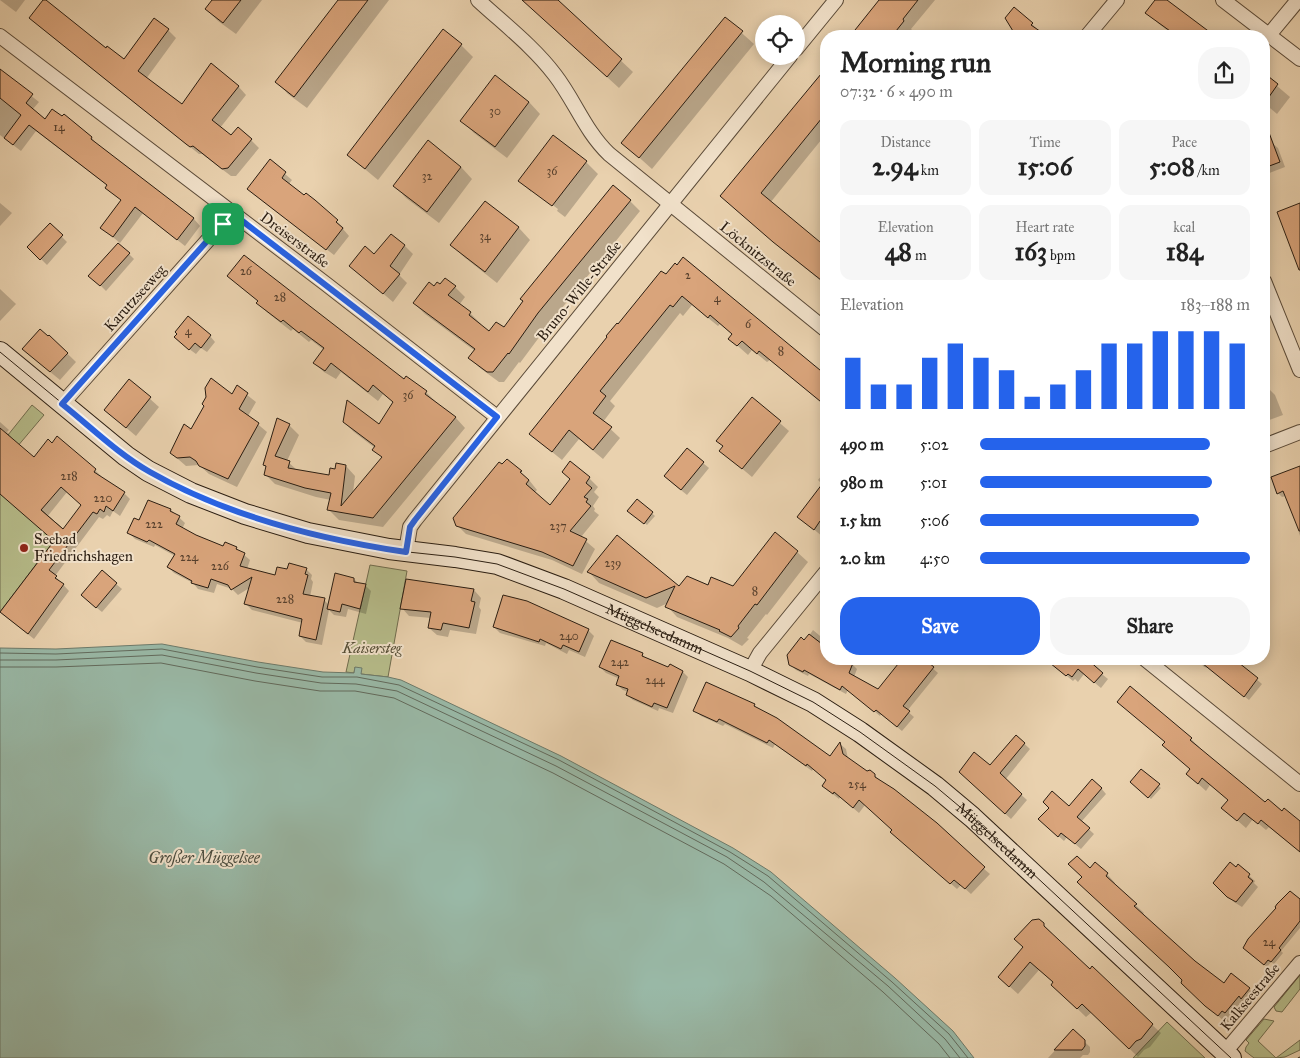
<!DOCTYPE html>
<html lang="en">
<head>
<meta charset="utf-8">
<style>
  body { margin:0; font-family:"IM FELL Great Primer",serif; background:#f6f6f6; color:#222; height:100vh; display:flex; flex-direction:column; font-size:19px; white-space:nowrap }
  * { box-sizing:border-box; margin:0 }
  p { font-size:16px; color:#767676 }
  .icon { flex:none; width:28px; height:28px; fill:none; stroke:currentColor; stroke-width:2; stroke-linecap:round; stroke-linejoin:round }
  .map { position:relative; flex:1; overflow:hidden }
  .panel { position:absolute; left:820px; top:30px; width:450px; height:635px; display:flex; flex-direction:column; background:#fff; border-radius:20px; box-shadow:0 2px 12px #0003 }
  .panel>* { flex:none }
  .tools { position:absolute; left:755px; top:15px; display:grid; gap:10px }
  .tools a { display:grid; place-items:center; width:50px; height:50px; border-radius:50%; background:#fff; box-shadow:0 2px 12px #0003; font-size:25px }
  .pin { position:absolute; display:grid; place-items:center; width:42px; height:42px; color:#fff; margin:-21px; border-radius:10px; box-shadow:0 2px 8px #0006 }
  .round { display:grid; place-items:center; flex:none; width:52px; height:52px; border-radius:20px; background:#f6f6f6 }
  .headline { display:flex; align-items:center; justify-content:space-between; height:85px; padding:0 20px }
  h1 { font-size:28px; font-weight:700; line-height:38px }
  .metrics { display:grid; grid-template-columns:repeat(3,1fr); gap:8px; height:85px; padding:5px 20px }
  .metrics div { display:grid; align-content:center; border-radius:12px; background:#f6f6f6; text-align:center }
  .metrics b { font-size:25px; font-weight:700 }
  .metrics small { font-size:14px; font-weight:400 }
  .metrics p { font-size:14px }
  .chart { height:140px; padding:10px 20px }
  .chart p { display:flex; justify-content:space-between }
  .chart svg { width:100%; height:90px; margin-top:5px; stroke:#2563eb; stroke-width:6 }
  .cta { display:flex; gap:10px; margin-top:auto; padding:10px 20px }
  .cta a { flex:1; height:58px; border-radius:20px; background:#2563eb; color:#fff; font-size:20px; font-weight:700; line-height:58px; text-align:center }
  .cta a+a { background:#f6f6f6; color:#222 }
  ul { padding:0 20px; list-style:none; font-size:16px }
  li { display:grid; grid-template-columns:80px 60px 1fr; align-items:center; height:38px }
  li i { height:12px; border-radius:6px; background:#2563eb }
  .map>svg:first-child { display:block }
  .green { fill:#b6bc8a; stroke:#706c4e }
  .water { fill:#99b8a6; stroke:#6d7a6a }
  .shadow { fill:#0003; fill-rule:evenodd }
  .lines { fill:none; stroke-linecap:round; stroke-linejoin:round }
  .shore { stroke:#626a5c; stroke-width:1 }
  .building { fill:#d9a47b; stroke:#2a1d11; fill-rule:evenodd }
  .street-casing { stroke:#5a4a38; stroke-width:16 }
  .secondary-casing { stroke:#2a1d11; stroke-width:22 }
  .street { stroke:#f1e1ca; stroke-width:14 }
  .secondary { stroke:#f1e1ca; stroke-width:20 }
  .tram { stroke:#2a1d11; stroke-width:1 }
  .route-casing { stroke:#fff; stroke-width:10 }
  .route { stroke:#2563eb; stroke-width:6 }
  .poi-dot { fill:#8f2418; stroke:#f1e1ca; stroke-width:2 }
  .labels { text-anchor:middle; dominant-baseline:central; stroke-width:4; stroke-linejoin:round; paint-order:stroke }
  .number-label { font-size:12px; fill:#563f2c }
  .street-label { font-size:15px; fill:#2a1d11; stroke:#f1e1ca }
  .poi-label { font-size:15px; fill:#2a1d11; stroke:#f1e1ca; text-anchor:start }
  .park-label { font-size:15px; font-style:italic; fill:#544d35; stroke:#f1e1ca }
  .water-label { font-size:16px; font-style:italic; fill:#4b4c3e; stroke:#f1e1ca }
</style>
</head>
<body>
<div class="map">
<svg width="1300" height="1058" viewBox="0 0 1300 1058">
  <rect width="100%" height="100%" fill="#e9d1ae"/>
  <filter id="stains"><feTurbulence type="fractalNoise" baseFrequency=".004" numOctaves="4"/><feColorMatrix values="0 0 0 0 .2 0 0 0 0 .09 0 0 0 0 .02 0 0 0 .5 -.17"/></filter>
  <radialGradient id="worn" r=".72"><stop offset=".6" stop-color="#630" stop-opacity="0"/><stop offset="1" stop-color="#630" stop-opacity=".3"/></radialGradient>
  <g class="green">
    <path d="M32,405l12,10 -44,52v-22z"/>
    <path d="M0,474l63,55 -63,83z"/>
    <path d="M370,565l37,6 -19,106 -27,-3 -6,-7 -1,6 -8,-1z"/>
    <path d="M1300,975v14l-18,23 -6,-1 -2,-4z"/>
    <path d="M1264,1019l10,2 -16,20 18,17h-22l-9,-7 1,-4 3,-4 -3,-3z"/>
    <path d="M1167,1022l38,36h-72z"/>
    <path d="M1300,1040v10l-15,7 -9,1z"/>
  </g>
  <path class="water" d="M162,644l96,18 65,10 31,1 1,-6 7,1 -1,6 27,3 13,3 160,76 172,92 38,24 124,106 58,53 21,27h-974v-410l56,1z"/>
  <g class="shadow">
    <path d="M0,0h25l-9,12z"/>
    <path d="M213,0h49l-26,34 -18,-13 -12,-12z"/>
    <path d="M339,0h50l-82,108 -19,-14 -11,-12z"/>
    <path d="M523,0h33l77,72 -14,16z"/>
    <path d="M882,0h53l-24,29 2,2 -5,5h-55z"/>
    <path d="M1157,0h8l48,36h-38l-16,-12 -12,-11z"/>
    <path d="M725,18l29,26 -102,125 -29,-26z"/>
    <path d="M1007,18l25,6 4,4 -1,2 7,6h-24z"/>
    <path d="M39,26l67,24 18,11 44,-31 8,8 -30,41 36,27 56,-20 8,9 -26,33 12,9 19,3 8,8 -23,28h-5l-29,-22h-3z"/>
    <path d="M461,45l12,12 -95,123 -30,-25z"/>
    <path d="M826,68v66l-56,69 56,46v36l-42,-34 -62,-55z"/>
    <path d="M0,71l39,31 -7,8 13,11 17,-3 2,-3 28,23 6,8 96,73 6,7 -15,20 -42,-33 -23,30 -18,-15 20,-27 -8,-7 -6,-8 -72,-55 -15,20 -21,-16z"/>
    <path d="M1264,75l26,22 -13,17 -13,-11z"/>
    <path d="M529,102l11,12 -33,44 -33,-25 -12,-12z"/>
    <path d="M1272,143l6,5 7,19 -18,7 -3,-3v-25z"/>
    <path d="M270,161l22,19 -4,5 17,12 1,-2 38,33 -1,1 6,7 -15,19 -86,-66z"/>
    <path d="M586,162l12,12 -33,43 -33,-25 25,19 1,-2 -27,-20v3l-11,-12z"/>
    <path d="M461,167l11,12 -33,44 -33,-25 -11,-12z"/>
    <path d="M630,201l10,10 -91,113 -29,39 -1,-1 -15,20h-5l-19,-14 -10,-10 5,-7 -50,-37 -11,-11 20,-15 21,-1 10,10 -6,8 11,8 11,11 -1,1 9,8 16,-4z"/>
    <path d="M485,202l34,26 11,12 -33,43 -33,-26 -12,-12z"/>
    <path d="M0,203l12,10 -12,13z"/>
    <path d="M50,225l17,17 -20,23 -18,-18z"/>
    <path d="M404,245l9,9 -14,21 8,8 -14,19 -42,-36 23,-10z"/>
    <path d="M129,254l5,5 -28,32 -10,-10z"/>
    <path d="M683,259l143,117v30l-56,-46 -3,2 -15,-12 -4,5 -18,-16 3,-4 -13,-11 -2,2 -26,-21 -9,11 -3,-3 -70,88 5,5 -12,16 17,16 -17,21 -24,-20 -17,21 -32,-26 88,-108z"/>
    <path d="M229,276l197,116 10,10 -1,1 21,15 9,10 -82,99 -44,-7 -10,-10 2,-10 -15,-3 -41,-13 -10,-10 2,-6 -3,-3 25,-40 10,10 -12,26 11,10 32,5 6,-6 10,-4 9,10 -2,17 30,-35 -9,-8 1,-2 -21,-16 -10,-10 35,4 15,-23 -11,-9 -5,7 -37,-29 -5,7 -12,-7 -10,-9 10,-13 -13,-10 -2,2 -16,-13 -2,2 -23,-18 -10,-10 1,-1z"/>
    <path d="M0,289l16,15 -16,17z"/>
    <path d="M49,336l27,26 -16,18 -28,-23z"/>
    <path d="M210,336l5,6 -8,10 -6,-4 -5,6 -15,-11z"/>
    <path d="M129,380l30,27 -23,29 -31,-26z"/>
    <path d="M1266,386l9,9 8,20 -19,7v-35z"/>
    <path d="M237,387l19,15 -8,14 19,16 -30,55 -28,-13 -10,-9 -13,1 -15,-13 21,-22 13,-26 3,-8 24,-1z"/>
    <path d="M752,399l37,32 -37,46 -31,-26z"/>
    <path d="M0,422l9,8 -2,2 7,8 -1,1 21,17 61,12 6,6 -1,1 24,16 6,6 -10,17 -7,-5 -3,6 -3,-2 -4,4 -4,-2 -44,59 14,15 -35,48 -33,-26 54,-72 -55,-48zM67,492l15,13 -19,26 -16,-14z"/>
    <path d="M507,460l22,20 8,10 -3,3 16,14 39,-29 9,9 -4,5 5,5 -6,9 2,3 -1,2 5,4 -18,22 14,12 -13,25 -30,-14 -86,-26 -9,-9z"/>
    <path d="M703,463l6,5 -22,27 -16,-13z"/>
    <path d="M826,470v63l-3,4 -24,-20 24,-32 -5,-5z"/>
    <path d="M1300,470v66l-2,-6 2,-1 -14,-33 -4,1 -4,-4z"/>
    <path d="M637,501l18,15 -8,9 -16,-12z"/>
    <path d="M148,502l23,8 14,13 -3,6 41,19h13l14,12 -3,9 29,8 12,-6 18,-2 6,6 -1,4 2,3 -3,15 14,3 5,5 25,-26 5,5 6,1 6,6 -5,23 -18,-5 -2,8 -12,-2 -5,-5 -7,35 -16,-3 -6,-6 3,-13 -51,-13 -6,-6 5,-17 -13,8 -6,-6 -15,-5 -3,9 -16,-4 -5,-6 -19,-10 -6,-6 7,-11 -20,-11 -1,2 -19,-8 -6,-6 10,-11z"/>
    <path d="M617,537l63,51 53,-1 64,-35 11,10 -41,53 -1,-1 -19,24 2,1 -7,7 -14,-8 -51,-21 -10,-11 1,-3 -11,5 -58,-25 -10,-11z"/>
    <path d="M116,584l6,5 -20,23 -14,-11z"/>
    <path d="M474,590l7,8 -2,9 2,3 -5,24 -26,-4 -2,7 -11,-2 -8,-7 2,-10 -22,-2 -7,-8z"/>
    <path d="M494,627l94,3 6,6 -9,21 -16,-7 -2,4 -21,-11 -1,3 -45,-13z"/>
    <path d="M813,630l13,11v18h17l9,5 5,5 -3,8 24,13 26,-31h18l16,14 -31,38 7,6 -12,14 -21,-17 -1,2 -32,-26 -2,4 -37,-20 -1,2 -12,-6 -6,-6z"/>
    <path d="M642,654l5,6 22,9 14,3 5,5 -15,36 -14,-5 -1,3 -25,-11 -6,-5 1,-3 -5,-2 -6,-5 3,-6 -14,-6 -6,-6z"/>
    <path d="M1046,659h44l1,1 -3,3 20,16 -7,9 -17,-14 -6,8 -3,-3 -2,2z"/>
    <path d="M1197,659h38l-1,1 28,24 -13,16 -40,-32 -5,-1z"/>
    <path d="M1130,687l61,52 8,8 -1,1 67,56 35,19v29l-31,-25 -3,3 -13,-11 -7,9 -15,-13 -2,-15 -19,-15 -4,6 -11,-10 -4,-12 -25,-27z"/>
    <path d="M754,705l6,5 70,48 10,-14 6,5 2,10 19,13 7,3 116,99 -19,20 -10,-9 -4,4 -59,-51 -4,-8 -29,-25 -6,8 -19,-16 -1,2 -10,-8 -6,-5 4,-6 -14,-11 -1,2 -37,-27 -2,4 -48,-24 -2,2 -22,-10 -6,-6z"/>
    <path d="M1016,736l14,13 -25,31 22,20 -16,19 -45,-41 24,-11z"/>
    <path d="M1142,771l19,17 -10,11 -19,-17z"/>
    <path d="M1101,788l5,6 -25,28 13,12 -13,15 -14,-12 -3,4 -19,-17z"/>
    <path d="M1238,866l17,15 -1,2 4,4 -16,20 -8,-5 -19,-19z"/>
    <path d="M1090,870l17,4 8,9 -1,2 30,28 -2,2 52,47 30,22 25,5 8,8 -7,9 -2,-2 -14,17 -3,-2 -4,5 -36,-33 -7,-10z"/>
    <path d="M1300,901v27l-19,23 2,2 -9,11 -3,-2 -4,5 -20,-17z"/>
    <path d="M1039,920l13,13v2l109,98 -11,14 -6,3 -6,7 -46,-45 -6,5 -25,-24 -7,-10 -15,-13 -21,24 -19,-17 25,-30z"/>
    <path d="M1073,1031l17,16v5l-2,3h-5l-3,3h-32z"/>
  </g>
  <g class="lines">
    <g class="shore">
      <path d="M0,653l56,1 106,-5 95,18 65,10h35l42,8 160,75 171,92 38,24 124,106 57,52 19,24"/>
      <path d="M0,660h56l106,-5 94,18 65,10 35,1 41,7 159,75 171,91 37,25 124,104 57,53 15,19"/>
      <path d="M0,667h56l105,-4 94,18 65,10h35l39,7 159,75 171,91 47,32 112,96 56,52 11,14"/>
    </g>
  </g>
  <g class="building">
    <path d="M43,0h3l60,48 1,-2 17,13 30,-41 15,11 -31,42 44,33 29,-41 28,23 -27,34 19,15 7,-8 14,12 -24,29 -6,1 -29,-23 -3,1 -4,-3 -157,-126z"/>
    <path d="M212,0h29l-18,23 -18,-14z"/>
    <path d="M338,0h30l-74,97 -19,-15z"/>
    <path d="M522,0h36l64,59 -15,18z"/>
    <path d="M879,0h39l-15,19 1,2 -12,15h-30l-7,-6z"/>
    <path d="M1155,0h12l48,36h-38l-32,-23z"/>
    <path d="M1014,7l19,16 -2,2 16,11h-31l-11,-18z"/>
    <path d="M725,17l18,14 -104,127 -18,-15z"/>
    <path d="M443,29l19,15 -97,125 -18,-14z"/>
    <path d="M826,68v45l-65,80 65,54v37l-53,-42 -53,-46z"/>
    <path d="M0,69l33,25 -7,9 19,16 7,-10 10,7 2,-2 28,23 -1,2 103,79 -17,22 -42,-33 -22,30 -13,-9 21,-28 -16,-12 2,-3 -78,-60 -16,20 -9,-7 17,-23 -21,-17z"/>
    <path d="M1264,73l14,11 -14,20z"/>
    <path d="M495,75l34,27 -34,45 -35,-26z"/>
    <path d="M1264,122h1l15,40 -16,6z"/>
    <path d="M553,135l34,26 -35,45 -34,-25z"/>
    <path d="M428,140l33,27 -34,45 -34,-26z"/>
    <path d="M270,159l16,13 -4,6 22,17 2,-2 9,7 23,20 -2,2 7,6 -17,22 -79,-61z"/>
    <path d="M613,185l18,15 -93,113 -29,41 -1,-1 -15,19h-6l-19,-14 7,-9 -62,-46 16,-21 5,4 3,-4 3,2 5,-6 11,8 -8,9 23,17 -2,3 20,16 7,-9 8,5 19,-26 -3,-2z"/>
    <path d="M485,201l34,26 -34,45 -35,-27z"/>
    <path d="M1300,203v67h-1l-22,-58z"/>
    <path d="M50,223l13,12 -23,25 -13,-13z"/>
    <path d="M391,234l14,11 -15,21 10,8 -17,20 -34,-28 16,-20 9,8z"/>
    <path d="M118,243l12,10 -30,33 -12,-10z"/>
    <path d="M244,255l160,124 2,-3 21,15 -2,3 31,23 -83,101 -46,-8 4,-17 -26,-5 -41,-13 2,-9 -3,-1 14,-47 13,6 -15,32 15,5 -2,7 41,7 1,-7 5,1 1,-6 10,2 -5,41 41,-49 -10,-7 3,-4 -32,-24 4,-22 32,24 14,-22 -20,-17 -5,7 -37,-29 -6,8 -12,-8 11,-15 -23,-17 -2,2 -16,-13 -2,2 -25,-19 2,-2 -31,-25z"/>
    <path d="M683,257l143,118v31l-67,-55 -2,3 -15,-13 -5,5 -9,-7 4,-5 -22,-19 -2,3 -26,-22 -9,11 -3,-2 -70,86 6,5 -13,17 19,14 -19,23 -24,-20 -17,22 -23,-18 78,-97 -1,-1 11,-13 1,1 43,-53 5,3 9,-11 2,2z"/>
    <path d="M188,316l23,19 -10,13 -6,-5 -6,7 -15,-13 3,-3 -2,-2z"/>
    <path d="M40,329l8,7 1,-1 19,18 -18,19 -28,-23z"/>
    <path d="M211,378l21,16 5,-9 11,8 -9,16 20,14 -31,56 -29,-13 -3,-5 -6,-4 -13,1 -7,-5 14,-29 7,5 13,-23 -2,-2 4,-7 -1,-9z"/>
    <path d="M129,379l22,18 -25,31 -22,-18z"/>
    <path d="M752,397l29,24 -39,48 -23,-18 4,-5 -7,-5z"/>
    <path d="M0,428l34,29 14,-18 4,4 5,-7 39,33 -2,3 31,20 -12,19 -7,-5 -2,6 -4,-3 -3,5 -4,-2 -44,58 8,6 -2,2 9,6 -36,50 -28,-22 54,-71 -54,-47zM61,487l20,18 -18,24 -22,-19z"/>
    <path d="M687,448l17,14 -23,28 -17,-14z"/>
    <path d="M507,459l15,12 -2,1 9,8 -3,4 24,21 20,-26 -8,-7 8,-11 20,16 -4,6 6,5 -8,9 4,2 -2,3 5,4 -21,25 17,8 -14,27 -31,-14 -86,-26 -3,-8 46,-56 3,2z"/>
    <path d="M1300,466v65h-1l-16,-40 -6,3 -6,-17z"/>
    <path d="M826,479v37l-3,5h-3l-6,9 -17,-13z"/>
    <path d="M637,499l16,13 -9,12 -17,-13z"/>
    <path d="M148,500l23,9 -1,2 10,5 -4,8 20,11 27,11 2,-4 12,5 -1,2 9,4 -5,13 35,9 2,-8 10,2 2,-6 18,5 -2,6 3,1 -5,19 22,4 -9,42 -17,-4 3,-17 -58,-15 8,-27 -21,13 -3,-5 -17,-6 -3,9 -17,-5 1,-2 -25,-14 8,-13 -26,-14 -2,2 -20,-9 7,-15 5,2z"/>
    <path d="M775,532l23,19 -41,54 -2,-1 -17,22 1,2 -8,9 -12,-6 1,-1 -55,-23 10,-21 -29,12 -59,-26 30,-37 62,51 8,-10 21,9 3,-8 22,9z"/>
    <path d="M102,570l15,13 -21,25 -15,-13z"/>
    <path d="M335,573l19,5v4l12,2 -6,25 -18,-5 -2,8 -13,-3z"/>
    <path d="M406,579l68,10 -3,12 4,1 -6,26 -26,-5 -2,7 -13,-2 3,-16 -31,-3z"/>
    <path d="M503,595l24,6 62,28 -10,23 -16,-7 -2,4 -21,-10 -1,3 -46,-15z"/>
    <path d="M809,634l17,13v12h20l7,4 -4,10 29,16 24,-30h22l10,8 -31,39 7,5 -13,16 -21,-17 -2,2 -32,-26 -2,4 -36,-20 -1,2 -14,-7 -2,-10 14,-18 3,3z"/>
    <path d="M611,640l32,13 -1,3 26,11 2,-3 13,7 -16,37 -13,-5 -2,4 -26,-12 2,-6 -12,-4 3,-9 -20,-9z"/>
    <path d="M1045,659h42l16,14 -9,10 -16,-14 -6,8 -4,-3 -2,2z"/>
    <path d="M1197,659h37l24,19 -14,19z"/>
    <path d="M706,682l49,22 -1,2 23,12 53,38 10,-14 3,12 24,17 3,-1 5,4v3l19,12 43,34 48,44 -20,22 -11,-9 -4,4 -60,-52 2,-2 -33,-30 -6,8 -19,-16 -1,2 -11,-8 4,-6 -19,-16 -1,2 -37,-26 -2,3 -48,-24 -2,3 -24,-11z"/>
    <path d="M1130,686l62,52 -2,2 75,62 3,-3 14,12 2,-3 16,13v31l-39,-32 -3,4 -14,-11 -7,8 -16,-13 7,-8 -26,-22 -4,6 -12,-10 4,-5 -28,-24 3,-3 -48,-40z"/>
    <path d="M1016,735l9,8 -25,30 22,21 -17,20 -46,-42 15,-20 16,13z"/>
    <path d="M1141,769l19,15 -12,14 -18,-16z"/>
    <path d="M1092,779l10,9 -25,29 13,11 -15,16 -14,-11 -3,4 -20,-18 11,-11 -6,-6 9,-11 17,15z"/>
    <path d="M1077,856l13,12 5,-6 13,11 -2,3 31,28 -3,2 61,55 29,22 7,-10 19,15 -9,11 -2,-3 -14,17 -3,-2 -4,5 -13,-10 -24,-23 1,-3 -13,-13 -92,-85 5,-5 -14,-13z"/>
    <path d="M1230,862l6,5 2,-3 12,10 -2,3 5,4 -17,21 -9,-5 -14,-14z"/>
    <path d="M1290,891l10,8v22l-21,27 2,2 -10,12 -3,-2 -4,5 -21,-17 5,-9 28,-31 -1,-1 2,-3z"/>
    <path d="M1039,919l5,4v3l46,43 2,-3 61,58 -12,15 -5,2 -7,8 -47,-45 -5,5 -26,-24 2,-3 -23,-20 -21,25 -11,-10 25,-30 -9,-8 18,-19z"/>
    <path d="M1073,1029l12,11v6l-3,4h-28z"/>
  </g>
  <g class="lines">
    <g class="street-casing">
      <g id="street">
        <path d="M478,0c26,24 56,47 77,75 20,26 30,56 54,79l217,176"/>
        <path d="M1223,0l77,59"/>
        <path d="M1269,35l29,-35"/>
        <path d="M0,36l326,248 171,133"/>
        <path d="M1087,36l30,-36"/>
        <path d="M796,49l40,-49"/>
        <path d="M1264,281l36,89"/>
        <path d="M62,404l170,-191"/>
        <path d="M1264,446l36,-14"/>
        <path d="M406,551l4,-24 5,-7 375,-464"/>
        <path d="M1145,659l155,125"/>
        <path d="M750,671l10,-18 66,-81"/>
        <path d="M1225,1052l75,-89"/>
      </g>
    </g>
    <g class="secondary-casing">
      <path id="secondary" d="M0,352l126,104 22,15 43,22 54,21 63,19 81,16 66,8 42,7 67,25 186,82 63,31 47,30 75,54 37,31 259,241"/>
    </g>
    <use href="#street" class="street"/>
    <use href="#secondary" class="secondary"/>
    <g class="tram">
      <path id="s1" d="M0,352l126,104 22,15 43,22 83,32 29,10 49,11 103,11 42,7 67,25 186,82 63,31 47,30 75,54 37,31 259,241"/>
      <path d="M1298,1058l2,-1"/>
    </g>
  </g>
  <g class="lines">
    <g class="route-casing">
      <path id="route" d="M232,213l265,204 -82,103 -5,7 -4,25c-88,-13 -179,-36 -256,-80 -32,-18 -59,-45 -88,-68z"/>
    </g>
    <use href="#route" class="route"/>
  </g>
  <circle class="poi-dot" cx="24" cy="548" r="5"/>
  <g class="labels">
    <g class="number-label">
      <text x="495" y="111">30</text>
      <text x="59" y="127">14</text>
      <text x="552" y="171">36</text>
      <text x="427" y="176">32</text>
      <text x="485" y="236">34</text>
      <text x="246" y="271">26</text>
      <text x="688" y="275">2</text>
      <text x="280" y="297">28</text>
      <text x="717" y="298">4</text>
      <text x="748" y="324">6</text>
      <text x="188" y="331">4</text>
      <text x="781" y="351">8</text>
      <text x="408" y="395">36</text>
      <text x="69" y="476">218</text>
      <text x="103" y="498">220</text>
      <text x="154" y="524">222</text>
      <text x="558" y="526">237</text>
      <text x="189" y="557">224</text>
      <text x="613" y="563">239</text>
      <text x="220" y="566">226</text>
      <text x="755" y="591">8</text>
      <text x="285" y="599">228</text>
      <text x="569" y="636">240</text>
      <text x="620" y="662">242</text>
      <text x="655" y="680">244</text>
      <text x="857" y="784">254</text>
      <text x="1269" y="942">24</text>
    </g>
    <g class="street-label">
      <text transform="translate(295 240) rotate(37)">Dreiserstraße</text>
      <text transform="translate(758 254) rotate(39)">Löcknitzstraße</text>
      <text transform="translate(579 291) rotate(-51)">Bruno-Wille-Straße</text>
      <text transform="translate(135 298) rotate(-48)">Karutzseeweg</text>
      <text stroke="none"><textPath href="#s1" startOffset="725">Müggelseedamm</textPath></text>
      <text stroke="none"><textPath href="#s1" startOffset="1130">Müggelseedamm</textPath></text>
      <text transform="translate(1250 997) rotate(-50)">Kalkseestraße</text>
    </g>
    <g class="poi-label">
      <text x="34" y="539">Seebad<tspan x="34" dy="17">Friedrichshagen</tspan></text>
    </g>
    <g class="park-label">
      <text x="372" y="648">Kaisersteg</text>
    </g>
    <g class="water-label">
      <text x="204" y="857">Großer Müggelsee</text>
    </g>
  </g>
  <rect width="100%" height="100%" filter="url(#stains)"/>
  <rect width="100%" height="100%" fill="url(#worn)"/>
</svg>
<div class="tools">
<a><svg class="icon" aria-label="locate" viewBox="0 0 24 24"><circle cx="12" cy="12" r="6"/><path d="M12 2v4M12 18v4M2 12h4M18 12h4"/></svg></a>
</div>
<div class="pin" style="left:223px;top:224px;background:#1e9e55"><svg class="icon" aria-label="arrive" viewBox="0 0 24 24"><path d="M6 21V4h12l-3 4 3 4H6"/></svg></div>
<section class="panel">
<div class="headline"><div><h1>Morning run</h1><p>07:32 · 6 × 490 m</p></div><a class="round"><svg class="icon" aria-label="share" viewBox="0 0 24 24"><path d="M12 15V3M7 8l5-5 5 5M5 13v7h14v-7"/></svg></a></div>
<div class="metrics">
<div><p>Distance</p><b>2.94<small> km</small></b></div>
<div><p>Time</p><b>15:06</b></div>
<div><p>Pace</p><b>5:08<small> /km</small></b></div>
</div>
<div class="metrics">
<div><p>Elevation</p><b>48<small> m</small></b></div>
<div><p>Heart rate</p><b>163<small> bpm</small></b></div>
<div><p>kcal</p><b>184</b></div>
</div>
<div class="chart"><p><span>Elevation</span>183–188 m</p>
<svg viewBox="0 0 160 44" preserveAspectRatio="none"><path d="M5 44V19M15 44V32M25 44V32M35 44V19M45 44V12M55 44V19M65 44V25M75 44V38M85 44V32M95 44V25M105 44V12M115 44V12M125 44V6M135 44V6M145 44V6M155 44V12"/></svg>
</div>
<ul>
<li><b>490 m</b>5:02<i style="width:85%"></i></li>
<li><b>980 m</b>5:01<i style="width:86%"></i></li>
<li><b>1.5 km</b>5:06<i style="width:81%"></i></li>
<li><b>2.0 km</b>4:50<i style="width:100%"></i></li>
</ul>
<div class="cta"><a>Save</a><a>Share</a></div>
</section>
</div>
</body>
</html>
